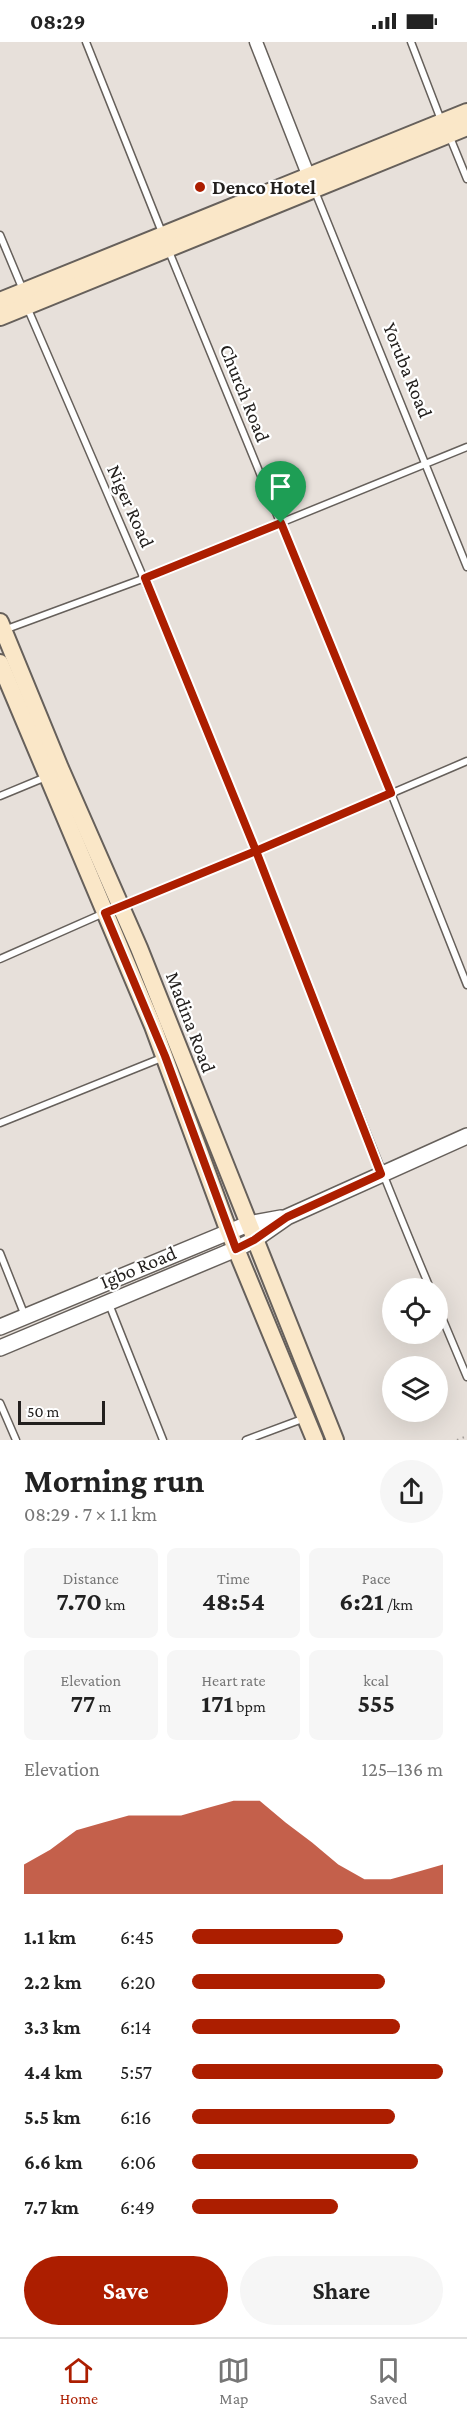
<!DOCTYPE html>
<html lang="en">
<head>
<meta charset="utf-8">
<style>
  body { margin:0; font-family:"Crimson Pro",serif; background:#f6f6f6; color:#222; height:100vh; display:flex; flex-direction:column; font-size:22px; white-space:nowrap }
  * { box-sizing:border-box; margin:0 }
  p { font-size:20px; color:#767676 }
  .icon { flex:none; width:33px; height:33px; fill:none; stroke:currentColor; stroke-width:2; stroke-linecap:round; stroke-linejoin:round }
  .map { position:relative; height:1398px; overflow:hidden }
  .details { display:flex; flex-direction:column; background:#fff; flex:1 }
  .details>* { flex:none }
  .controls { position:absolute; left:382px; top:1236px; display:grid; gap:12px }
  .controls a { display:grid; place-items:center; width:66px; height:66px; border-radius:50%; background:#fff; box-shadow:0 6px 24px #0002; font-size:30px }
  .scale { position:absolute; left:18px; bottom:15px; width:87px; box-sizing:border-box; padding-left:6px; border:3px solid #23201e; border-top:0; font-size:16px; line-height:21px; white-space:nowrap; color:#23201e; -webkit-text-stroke:4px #fff; paint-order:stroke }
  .pin { position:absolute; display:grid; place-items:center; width:51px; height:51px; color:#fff; margin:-62px -26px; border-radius:50% 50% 50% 0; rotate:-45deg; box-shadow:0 0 6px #0007 }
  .pin .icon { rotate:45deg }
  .round { display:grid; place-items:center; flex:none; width:63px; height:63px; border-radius:32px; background:#f6f6f6 }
  .overview { display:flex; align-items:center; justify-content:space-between; height:102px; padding:0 24px }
  h1 { font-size:33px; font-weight:700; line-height:45px }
  .figures { display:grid; grid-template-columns:repeat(3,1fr); gap:9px; height:102px; padding:6px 24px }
  .figures div { display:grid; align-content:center; border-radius:9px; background:#f6f6f6; text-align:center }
  .figures b { font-size:26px; font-weight:700 }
  .figures small { font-size:16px; font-weight:400 }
  .figures p { font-size:16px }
  .chart { height:168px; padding:12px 24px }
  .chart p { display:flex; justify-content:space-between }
  .chart svg { width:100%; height:108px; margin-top:6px; fill:#ac1e00; opacity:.7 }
  .action { display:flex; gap:12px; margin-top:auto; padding:12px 24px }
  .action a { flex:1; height:69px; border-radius:36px; background:#ac1e00; color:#fff; font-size:24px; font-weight:700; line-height:69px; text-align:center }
  .action a+a { background:#f6f6f6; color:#222 }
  ul { padding:0 24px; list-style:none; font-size:20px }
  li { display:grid; grid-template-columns:96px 72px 1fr; align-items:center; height:45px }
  li i { height:15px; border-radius:8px; background:#ac1e00 }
  .status { display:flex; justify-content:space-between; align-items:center; height:42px; padding:0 30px; background:#fff; direction:ltr }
  .status svg { height:16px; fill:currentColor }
  .tab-bar { display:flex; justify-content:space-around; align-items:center; height:84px; border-top:2px solid #e0e0e0; background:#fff; font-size:16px; color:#767676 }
  .tab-bar a { display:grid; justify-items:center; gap:3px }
  .tab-bar .current { color:#ac1e00 }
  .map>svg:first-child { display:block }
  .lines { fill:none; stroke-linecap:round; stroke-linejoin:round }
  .service-casing { stroke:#66605b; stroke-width:9 }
  .minor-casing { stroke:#66605b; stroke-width:15 }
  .tertiary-casing { stroke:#66605b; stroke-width:18 }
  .secondary-casing { stroke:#66605b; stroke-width:20 }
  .path { stroke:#a49e9a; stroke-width:2; stroke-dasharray:1.5 4.5; stroke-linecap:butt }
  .service { stroke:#fff; stroke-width:6 }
  .minor { stroke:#fff; stroke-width:12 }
  .tertiary { stroke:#fff; stroke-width:15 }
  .secondary { stroke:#fae7c8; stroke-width:16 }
  .route-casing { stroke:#fff; stroke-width:12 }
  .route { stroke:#ac1e00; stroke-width:8 }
  .poi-dot { fill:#ac1e00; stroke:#fff; stroke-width:2 }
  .labels { text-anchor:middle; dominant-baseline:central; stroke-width:4.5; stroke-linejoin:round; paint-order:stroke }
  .poi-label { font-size:20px; font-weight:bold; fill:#23201e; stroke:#fff; text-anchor:start }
  .street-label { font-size:20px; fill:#23201e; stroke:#fff }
</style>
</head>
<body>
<div class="status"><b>08:29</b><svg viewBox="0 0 49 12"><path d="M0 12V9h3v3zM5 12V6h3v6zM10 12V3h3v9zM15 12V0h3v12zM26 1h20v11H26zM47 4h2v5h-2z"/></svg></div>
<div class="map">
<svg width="467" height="1398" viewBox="0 0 467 1398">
  <rect width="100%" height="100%" fill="#e7e0da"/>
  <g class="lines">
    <g class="service-casing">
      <g id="service">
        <path d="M86,0l77,193"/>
        <path d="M411,0l30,78"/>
        <path d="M449,93l18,44"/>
        <path d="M314,147l153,378"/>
        <path d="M0,193l23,55"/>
        <path d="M168,207l223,544 76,192"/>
        <path d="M27,265c78,181 157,362 230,545 57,146 112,292 173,436"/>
        <path d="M4,588l141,-52 322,-131"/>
        <path d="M0,754l46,-19"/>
        <path d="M122,863l135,-54 210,-90"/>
        <path d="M0,917l104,-46"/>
        <path d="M0,1081l164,-66"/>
        <path d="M0,1211l25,63"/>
        <path d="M109,1262l54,136"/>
        <path d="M438,1266l29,69"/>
        <path d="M0,1361l16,37"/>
        <path d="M246,1398l59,-22"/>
      </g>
    </g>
    <g class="minor-casing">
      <path id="minor" d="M256,0l53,135"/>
    </g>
    <g class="tertiary-casing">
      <g id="tertiary">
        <path d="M0,1285l248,-103 33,-6"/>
        <path d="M0,1306l236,-99 18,-9 33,-23 180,-81"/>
      </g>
    </g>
    <g class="secondary-casing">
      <g id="secondary">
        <path d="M0,259l467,-189"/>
        <path d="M0,275l467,-190"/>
        <path d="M0,580l60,146 79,180 196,492"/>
        <path d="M0,621l153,363 76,206 86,208"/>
      </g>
    </g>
    <path class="path" d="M457,1398l10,-4"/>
    <use href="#service" class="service"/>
    <use href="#minor" class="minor"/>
    <use href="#tertiary" class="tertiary"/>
    <use href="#secondary" class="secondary"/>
  </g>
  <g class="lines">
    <g class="route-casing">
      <path id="route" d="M281,481l-136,55 111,273 -151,62 60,143 71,193 18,-9 33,-23 94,-43 -125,-323 135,-58 -110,-270"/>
    </g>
    <use href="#route" class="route"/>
  </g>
  <circle class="poi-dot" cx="200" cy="145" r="6"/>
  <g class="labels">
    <g class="poi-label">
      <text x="212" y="145">Denco Hotel</text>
    </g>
    <g class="street-label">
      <text transform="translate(408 328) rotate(68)">Yoruba Road</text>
      <text transform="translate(245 351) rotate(68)">Church Road</text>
      <text transform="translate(131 464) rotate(66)">Niger Road</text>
      <text transform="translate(191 980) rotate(69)">Madina Road</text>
      <text transform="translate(138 1225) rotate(-23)">Igbo Road</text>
    </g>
  </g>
</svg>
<div class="controls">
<a><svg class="icon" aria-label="locate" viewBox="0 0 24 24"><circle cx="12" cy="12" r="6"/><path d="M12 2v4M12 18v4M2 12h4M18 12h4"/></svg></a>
<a><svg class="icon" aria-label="layers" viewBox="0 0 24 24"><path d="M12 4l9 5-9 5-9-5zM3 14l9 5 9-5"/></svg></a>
</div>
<div class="scale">50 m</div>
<div class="pin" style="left:281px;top:481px;background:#1e9e55"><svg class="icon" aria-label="arrive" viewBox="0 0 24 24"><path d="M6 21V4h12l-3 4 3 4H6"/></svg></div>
</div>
<section class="details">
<div class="overview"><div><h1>Morning run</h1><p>08:29 · 7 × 1.1 km</p></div><a class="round"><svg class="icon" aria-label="share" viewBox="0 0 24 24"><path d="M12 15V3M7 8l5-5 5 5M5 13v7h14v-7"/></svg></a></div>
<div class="figures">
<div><p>Distance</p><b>7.70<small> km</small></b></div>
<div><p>Time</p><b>48:54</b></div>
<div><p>Pace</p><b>6:21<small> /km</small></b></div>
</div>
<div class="figures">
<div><p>Elevation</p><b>77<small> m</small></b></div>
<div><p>Heart rate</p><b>171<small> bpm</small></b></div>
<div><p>kcal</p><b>555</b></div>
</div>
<div class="chart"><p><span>Elevation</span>125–136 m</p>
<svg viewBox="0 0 160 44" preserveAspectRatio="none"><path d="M0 44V32L10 26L20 18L30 15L40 12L50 12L60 12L70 9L80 6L90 6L100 15L110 23L120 32L130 38L140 38L150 35L160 32V44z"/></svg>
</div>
<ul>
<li><b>1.1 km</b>6:45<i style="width:60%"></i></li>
<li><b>2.2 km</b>6:20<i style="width:77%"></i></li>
<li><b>3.3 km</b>6:14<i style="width:83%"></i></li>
<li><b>4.4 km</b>5:57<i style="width:100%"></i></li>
<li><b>5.5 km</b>6:16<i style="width:81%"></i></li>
<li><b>6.6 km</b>6:06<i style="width:90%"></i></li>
<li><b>7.7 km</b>6:49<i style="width:58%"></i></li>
</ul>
<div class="action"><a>Save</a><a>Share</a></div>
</section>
<nav class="tab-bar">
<a class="current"><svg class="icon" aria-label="home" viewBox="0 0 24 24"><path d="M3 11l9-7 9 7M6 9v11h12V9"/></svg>Home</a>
<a><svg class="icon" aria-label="map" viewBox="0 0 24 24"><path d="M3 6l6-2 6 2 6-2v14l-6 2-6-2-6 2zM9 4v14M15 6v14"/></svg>Map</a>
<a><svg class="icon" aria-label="saved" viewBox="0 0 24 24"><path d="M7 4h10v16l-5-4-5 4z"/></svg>Saved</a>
</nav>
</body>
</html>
